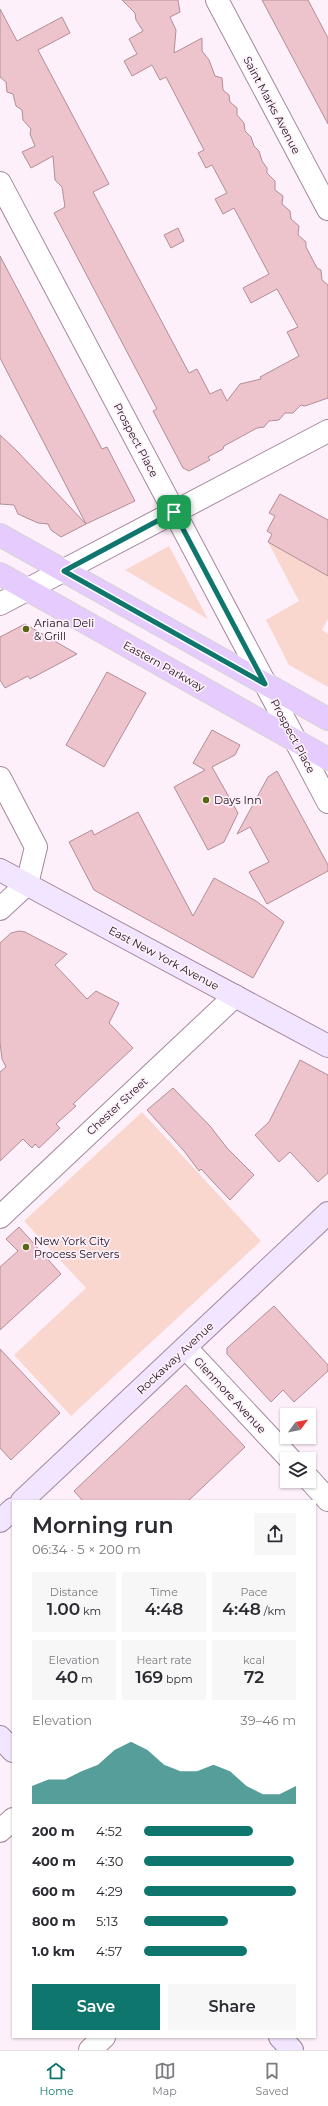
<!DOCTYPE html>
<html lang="en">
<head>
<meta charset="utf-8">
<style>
  body { margin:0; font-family:Montserrat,sans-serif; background:#f7f7f7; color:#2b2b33; height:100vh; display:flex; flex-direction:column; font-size:15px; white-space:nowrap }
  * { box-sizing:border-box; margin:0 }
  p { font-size:13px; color:#7c7c81 }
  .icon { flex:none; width:22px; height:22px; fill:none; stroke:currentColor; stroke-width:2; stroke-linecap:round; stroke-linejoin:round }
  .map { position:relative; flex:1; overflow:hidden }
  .side { position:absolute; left:12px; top:1500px; width:304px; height:538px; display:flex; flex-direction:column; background:#fff; border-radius:0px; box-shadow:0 1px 3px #0004 }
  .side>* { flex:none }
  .needle { width:26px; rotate:58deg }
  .fabs { position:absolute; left:280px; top:1408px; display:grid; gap:8px }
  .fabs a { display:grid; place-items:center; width:36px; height:36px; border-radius:0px; background:#fff; box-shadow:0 1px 3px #0004; font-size:20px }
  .pin { position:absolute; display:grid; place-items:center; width:34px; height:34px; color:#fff; margin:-17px; border-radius:8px; box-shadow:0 2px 6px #0006 }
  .round { display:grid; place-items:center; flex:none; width:42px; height:42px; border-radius:0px; background:#f7f7f7 }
  .summary { display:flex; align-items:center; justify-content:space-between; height:68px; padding:0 20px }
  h1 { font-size:22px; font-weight:600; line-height:30px }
  .stats { display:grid; grid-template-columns:repeat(3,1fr); gap:6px; height:68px; padding:4px 20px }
  .stats div { display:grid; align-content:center; border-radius:0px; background:#f7f7f7; text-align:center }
  .stats b { font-size:17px; font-weight:600 }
  .stats small { font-size:11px; font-weight:400 }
  .stats p { font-size:11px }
  .chart { height:112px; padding:8px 20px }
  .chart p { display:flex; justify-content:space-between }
  .chart svg { width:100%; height:72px; margin-top:4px; fill:#0f766e; opacity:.7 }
  .button { display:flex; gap:8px; margin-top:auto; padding:8px 20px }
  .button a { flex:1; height:46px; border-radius:0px; background:#0f766e; color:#fff; font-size:16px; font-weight:600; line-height:46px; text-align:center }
  .button a+a { background:#f7f7f7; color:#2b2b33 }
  ul { padding:0 20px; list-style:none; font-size:13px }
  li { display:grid; grid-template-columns:64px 48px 1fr; align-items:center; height:30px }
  li i { height:10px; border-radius:5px; background:#0f766e }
  .tabs { display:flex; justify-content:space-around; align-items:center; height:56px; border-top:1px solid #e1e1e2; background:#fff; font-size:11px; color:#7c7c81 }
  .tabs a { display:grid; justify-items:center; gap:2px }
  .tabs .current { color:#0f766e }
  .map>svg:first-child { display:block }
  .green { fill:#fad7ce }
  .building { fill:#edc4cc; stroke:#b38d95 }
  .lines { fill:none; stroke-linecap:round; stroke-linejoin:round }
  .street-casing { stroke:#a5879d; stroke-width:24 }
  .secondary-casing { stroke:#a5879d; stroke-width:24 }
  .primary-casing { stroke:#d6d4d6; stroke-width:24 }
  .street { stroke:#fff; stroke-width:22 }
  .secondary { stroke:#f2e5ff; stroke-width:22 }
  .primary { stroke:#e5cbfe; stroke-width:22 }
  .route-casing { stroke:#fff; stroke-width:8 }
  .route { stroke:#0f766e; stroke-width:5 }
  .poi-dot { fill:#586812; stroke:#fef0fa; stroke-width:1.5 }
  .labels { text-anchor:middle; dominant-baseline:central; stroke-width:3.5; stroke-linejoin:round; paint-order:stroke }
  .street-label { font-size:11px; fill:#1d121a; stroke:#fef0fa }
  .poi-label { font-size:11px; fill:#1d121a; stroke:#fef0fa; text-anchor:start }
</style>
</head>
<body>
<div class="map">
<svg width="328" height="2050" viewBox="0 0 328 2050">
  <rect width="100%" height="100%" fill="#fef0fa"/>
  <g class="green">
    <path d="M268,542l60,34v43l-6,11 6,4v53l-39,-22 -23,-45 33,-19z"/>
    <path d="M169,546l39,73 -83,-49z"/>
    <path d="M142,1112l119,129 -190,175 -57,-61 72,-67 -62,-67z"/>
  </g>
  <g class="building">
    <path d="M122,0h56l2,12 -10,5 6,13 -2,23 28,-15v13l7,9 6,16 7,2 1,12 6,5 1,7 7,6v7l7,8 1,8 6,6 3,9 5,5 3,10 5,7v5l8,8v9l8,6 -1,8 8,7 1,8 8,7 -1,9 8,7v5l11,21 4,2 1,10 6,5v113l-23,8 -4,-1 -8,8h-8l-6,7 -10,1 -5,6 -7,1 -33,18 -1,3 -15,8 2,3 -21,11 -6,-3 -30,-57 4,-2 -103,-196 11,-6 -3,-20 -7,-7 -2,-24 -22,12 -9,-16 13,-6 -5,-12 1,-5 -8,-9 -1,-10 -6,-4 -3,-12 -6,-2 -1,-10 -6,-5v-68l17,32 45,-24 8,16 -32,17 71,134 -16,8 96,181 8,-4 13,25 11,-5 6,12 13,-17 21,-5 -1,-2 39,-21 -12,-24 11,-5 -21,-38 -26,14 -8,-15 26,-14 -35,-66 -11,6 -8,-15 12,-6 -15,-28 -6,3 -8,-15 6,-3 -38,-73 -6,3 -8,-15 -20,11 -8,-15 13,-7 -8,-15 14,-8 -7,-11 -1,-7z"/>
    <path d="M262,0h46l20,38v86z"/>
    <path d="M178,228l6,13 -13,7 -7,-13z"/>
    <path d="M0,256l102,193 5,-2 28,54 -49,23 -86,-166z"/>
    <path d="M0,435l17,16 69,73 -25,13 -10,-7 -3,-6 -10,-1 -20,-9 -4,-9 -14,-1z"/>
    <path d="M280,494l48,26v56l-60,-34 4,-8 -5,-3 8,-15 -6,-3z"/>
    <path d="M25,624l52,30 -47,25 -2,-3 -23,12 -5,-8v-43z"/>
    <path d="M107,672l39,21 -42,74 -38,-22z"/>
    <path d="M212,730l28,15 -5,10 -23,12 26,46 -14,29 -16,8 -34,-63 31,-17 -12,-7z"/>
    <path d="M277,771l51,94v6l-61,33 -18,-32 20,-10 -19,-35 -13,7 31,-57z"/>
    <path d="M138,812l55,104 21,-38 42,23 28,21 -31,56 -159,-88 -25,-48 23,-12 2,5z"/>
    <path d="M19,931l6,1 42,22 -12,11 32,34 9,-8 23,12 -10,20 24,25 -60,56 3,2 -20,18 4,4 -21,20 -4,-4 -3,4 -9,-9 -23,22v-89l6,-5 -4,-8 -2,-16v-100l11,-10z"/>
    <path d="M300,1060l28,15v98l-10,9 -28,-30 -11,10 -24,-27 14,-13z"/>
    <path d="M173,1088l37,38 17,22 27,27 -24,25 -29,-31 -2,2 -15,-20 -37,-41z"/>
    <path d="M19,1227l42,47 -61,56v-63l18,-16 -12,-12z"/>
    <path d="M274,1306l54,59v6l-34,31 -11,-12 -12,12 -44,-48v-6z"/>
    <path d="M0,1349l60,64 -49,47 -11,-12z"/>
    <path d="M186,1385l59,62 -57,54h-105l-9,-10z"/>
  </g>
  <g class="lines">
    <g class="street-casing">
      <g id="street">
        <path d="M217,0l111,209"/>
        <path d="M0,183l328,619"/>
        <path d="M0,604l328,-173"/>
        <path d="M0,778l36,69 -9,37 -27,25"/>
        <path d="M0,1217l235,-221"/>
        <path d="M186,1348l104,111"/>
        <path d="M309,1479l19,21"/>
        <path d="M0,1831l13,-12"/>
        <path d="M90,2050l14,-13"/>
      </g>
    </g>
    <g class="secondary-casing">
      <g id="secondary">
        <path d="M0,870l328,176"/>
        <path d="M22,1501l306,-288"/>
        <path d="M0,1521l13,-12"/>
        <path d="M0,1737l13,14"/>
        <path d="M280,2037l12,13"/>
      </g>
    </g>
    <g class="primary-casing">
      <g id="primary">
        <path d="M0,535l328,184"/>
        <path d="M0,574l328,185"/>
      </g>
    </g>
    <use href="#street" class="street"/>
    <use href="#secondary" class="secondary"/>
    <use href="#primary" class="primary"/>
  </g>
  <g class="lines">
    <g class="route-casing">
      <path id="route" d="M174,512l91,172 -201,-113z"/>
    </g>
    <use href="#route" class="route"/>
  </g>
  <g class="poi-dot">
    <circle cx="26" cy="629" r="4"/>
    <circle cx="206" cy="800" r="4"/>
    <circle cx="26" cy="1247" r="4"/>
  </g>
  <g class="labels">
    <g class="street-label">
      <text transform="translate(272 105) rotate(62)">Saint Marks Avenue</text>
      <text transform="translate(136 440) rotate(62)">Prospect Place</text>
      <text transform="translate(164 666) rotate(29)">Eastern Parkway</text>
      <text transform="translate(293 736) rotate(62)">Prospect Place</text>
      <text transform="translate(164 958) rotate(28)">East New York Avenue</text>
      <text transform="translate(117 1106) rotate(-43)">Chester Street</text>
      <text transform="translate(175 1358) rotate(-43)">Rockaway Avenue</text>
      <text transform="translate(230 1395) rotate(47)">Glenmore Avenue</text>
    </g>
    <g class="poi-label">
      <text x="34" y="623">Ariana Deli<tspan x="34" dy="13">&amp; Grill</tspan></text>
      <text x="214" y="800">Days Inn</text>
      <text x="34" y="1241">New York City<tspan x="34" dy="13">Process Servers</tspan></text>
    </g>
  </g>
</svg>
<div class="fabs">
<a><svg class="needle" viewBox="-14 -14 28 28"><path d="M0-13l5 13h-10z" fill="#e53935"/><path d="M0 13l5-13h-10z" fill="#7c7c81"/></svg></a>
<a><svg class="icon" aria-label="layers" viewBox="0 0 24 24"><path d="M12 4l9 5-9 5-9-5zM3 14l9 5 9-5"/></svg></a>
</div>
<div class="pin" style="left:174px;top:512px;background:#1e9e55"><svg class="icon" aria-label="arrive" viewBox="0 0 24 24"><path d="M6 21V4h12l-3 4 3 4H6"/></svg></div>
<section class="side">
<div class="summary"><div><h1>Morning run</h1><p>06:34 · 5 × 200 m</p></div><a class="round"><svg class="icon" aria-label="share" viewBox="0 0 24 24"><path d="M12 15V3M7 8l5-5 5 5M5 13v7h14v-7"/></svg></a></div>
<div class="stats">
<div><p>Distance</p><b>1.00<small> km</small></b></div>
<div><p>Time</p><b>4:48</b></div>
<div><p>Pace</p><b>4:48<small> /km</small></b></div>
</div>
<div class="stats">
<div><p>Elevation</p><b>40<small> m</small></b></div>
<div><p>Heart rate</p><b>169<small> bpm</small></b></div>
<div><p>kcal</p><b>72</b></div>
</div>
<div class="chart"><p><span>Elevation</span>39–46 m</p>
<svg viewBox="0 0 160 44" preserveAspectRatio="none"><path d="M0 44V33L10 29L20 29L30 24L40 20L50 11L60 6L70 11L80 20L90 24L100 24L110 20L120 24L130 33L140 38L150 38L160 33V44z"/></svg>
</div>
<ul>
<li><b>200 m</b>4:52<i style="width:72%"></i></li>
<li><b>400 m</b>4:30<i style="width:99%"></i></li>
<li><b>600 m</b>4:29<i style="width:100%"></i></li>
<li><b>800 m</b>5:13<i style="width:55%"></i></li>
<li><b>1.0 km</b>4:57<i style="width:68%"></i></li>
</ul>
<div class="button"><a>Save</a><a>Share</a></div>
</section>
</div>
<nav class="tabs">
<a class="current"><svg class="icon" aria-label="home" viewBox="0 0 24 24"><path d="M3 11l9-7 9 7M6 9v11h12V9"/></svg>Home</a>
<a><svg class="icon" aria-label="map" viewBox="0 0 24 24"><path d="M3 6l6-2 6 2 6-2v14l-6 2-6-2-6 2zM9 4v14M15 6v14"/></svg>Map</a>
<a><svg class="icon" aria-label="saved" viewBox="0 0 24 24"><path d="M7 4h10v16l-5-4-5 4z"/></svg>Saved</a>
</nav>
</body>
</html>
